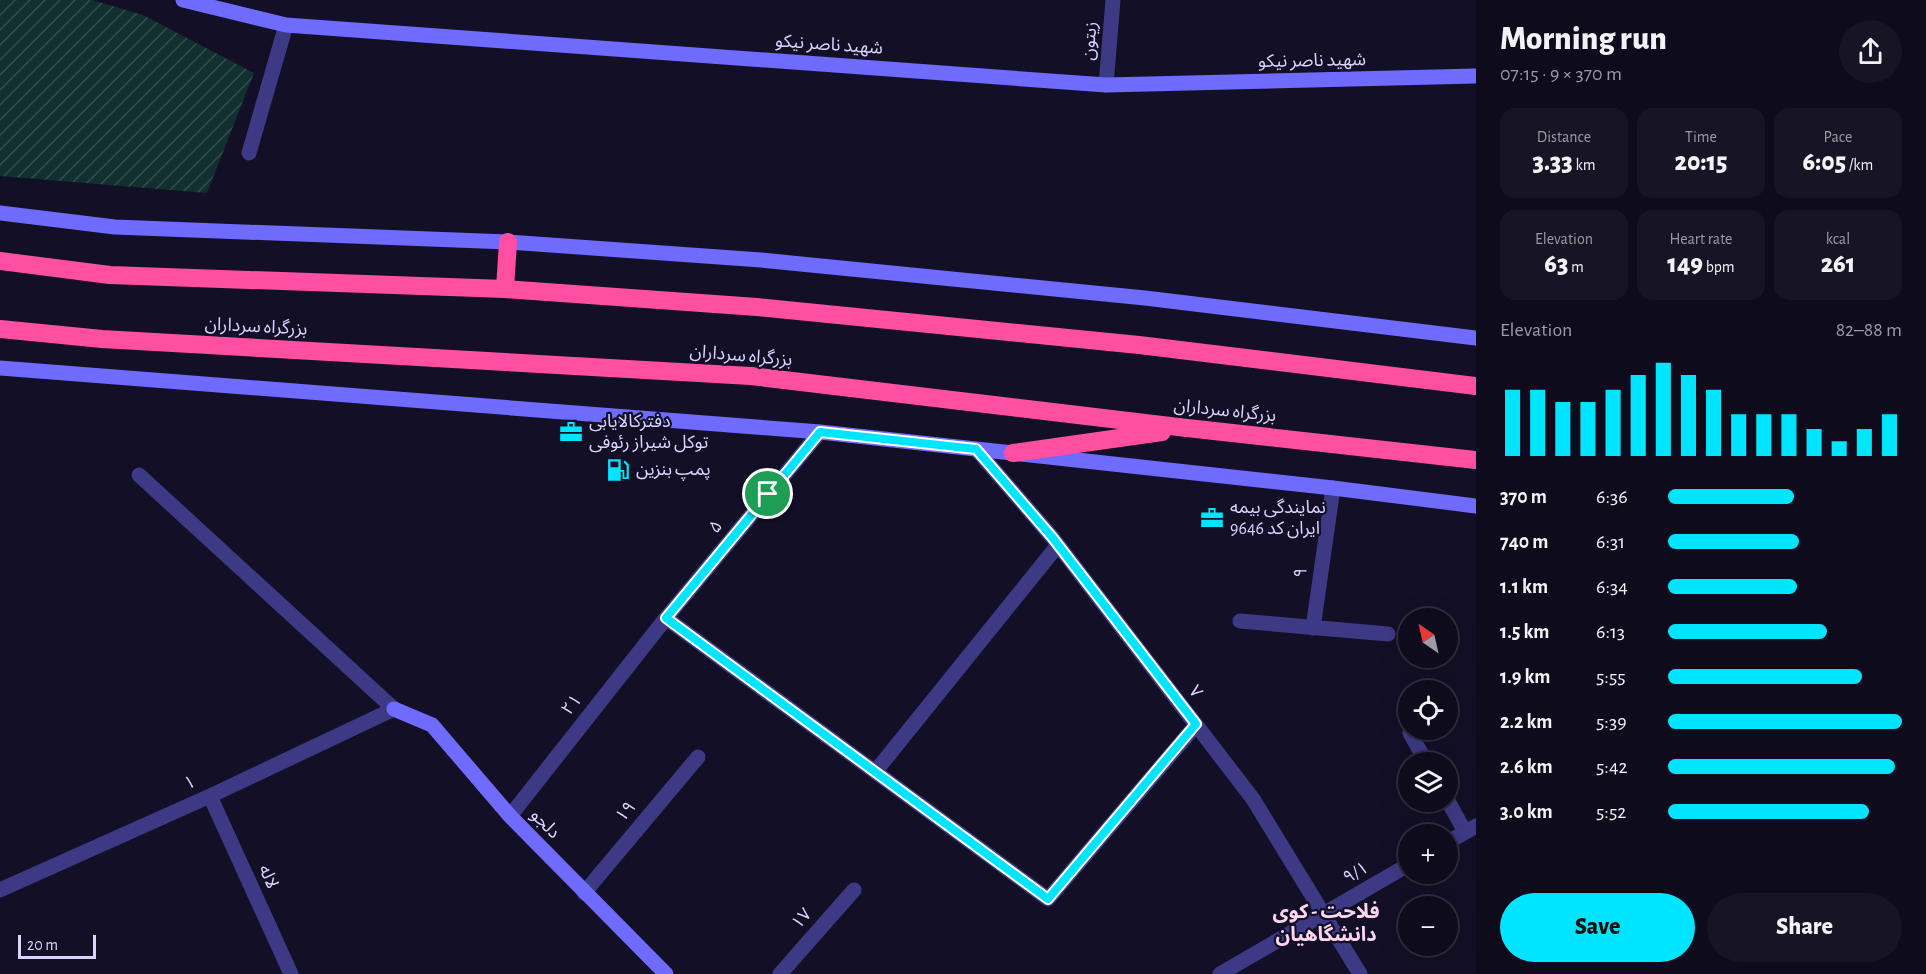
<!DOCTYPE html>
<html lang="en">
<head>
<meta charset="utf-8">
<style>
  body { margin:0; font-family:"Alegreya Sans","Noto Sans Arabic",sans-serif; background:#171425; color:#f1f3f6; height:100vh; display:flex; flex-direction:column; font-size:22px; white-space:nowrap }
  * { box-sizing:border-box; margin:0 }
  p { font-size:20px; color:#9b9ba3 }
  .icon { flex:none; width:33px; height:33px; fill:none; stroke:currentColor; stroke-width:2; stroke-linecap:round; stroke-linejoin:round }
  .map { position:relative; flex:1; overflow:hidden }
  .side { display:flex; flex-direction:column; background:#0e0b1c; width:450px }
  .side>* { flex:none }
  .needle { width:39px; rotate:326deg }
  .controls { position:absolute; left:1398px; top:608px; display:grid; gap:12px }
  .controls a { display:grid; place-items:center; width:60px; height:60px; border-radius:50%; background:#0e0b1c; box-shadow:0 6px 24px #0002,0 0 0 2px #2e2b3b; font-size:30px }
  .scale { position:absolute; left:18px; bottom:15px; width:78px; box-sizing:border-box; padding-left:6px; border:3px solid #d9d4ff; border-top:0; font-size:16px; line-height:21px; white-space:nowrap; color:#d9d4ff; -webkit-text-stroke:4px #130f26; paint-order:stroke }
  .pin { position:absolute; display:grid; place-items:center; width:51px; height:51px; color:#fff; margin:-26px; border:3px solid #fff; border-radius:50%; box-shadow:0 2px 6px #0007 }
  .round { display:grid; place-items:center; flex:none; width:63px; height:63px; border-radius:32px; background:#171425 }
  .summary { display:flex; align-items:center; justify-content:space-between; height:102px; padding:0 24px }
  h1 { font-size:33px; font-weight:800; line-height:45px }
  .metrics { display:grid; grid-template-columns:repeat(3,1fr); gap:9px; height:102px; padding:6px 24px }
  .metrics div { display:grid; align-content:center; border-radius:15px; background:#171425; text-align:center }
  .metrics b { font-size:26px; font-weight:800 }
  .metrics small { font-size:16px; font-weight:400 }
  .metrics p { font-size:16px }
  .chart { height:168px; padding:12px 24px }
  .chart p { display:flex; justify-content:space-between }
  .chart svg { width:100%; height:108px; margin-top:6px; stroke:#00e5ff; stroke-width:6 }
  .action { display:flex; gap:12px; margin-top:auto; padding:12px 24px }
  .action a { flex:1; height:69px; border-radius:36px; background:#00e5ff; color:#111; font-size:24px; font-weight:800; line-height:69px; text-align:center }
  .action a+a { background:#171425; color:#f1f3f6 }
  ul { padding:0 24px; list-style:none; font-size:20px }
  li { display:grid; grid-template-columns:96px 72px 1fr; align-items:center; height:45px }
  li i { height:15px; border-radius:8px; background:#00e5ff }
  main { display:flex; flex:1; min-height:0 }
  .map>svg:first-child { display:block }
  .garden { fill:url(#garden-furrows) }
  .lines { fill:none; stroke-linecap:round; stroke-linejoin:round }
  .street { stroke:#3d3a85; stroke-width:15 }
  .secondary { stroke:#6f6bff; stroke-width:15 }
  .highway { stroke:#ff4fa3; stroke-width:18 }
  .route-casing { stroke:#fff; stroke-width:12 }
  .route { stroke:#00e5ff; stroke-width:8 }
  .labels { text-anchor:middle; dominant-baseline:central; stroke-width:4.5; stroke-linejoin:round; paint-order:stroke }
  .street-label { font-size:18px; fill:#d9d4ff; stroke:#130f26 }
  .poi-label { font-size:18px; fill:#d9d4ff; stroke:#130f26; text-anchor:start }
  .neighbourhood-label { font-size:20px; font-weight:bold; fill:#ffd6f0; stroke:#130f26 }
</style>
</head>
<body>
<main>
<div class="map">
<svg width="1476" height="974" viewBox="0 0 1476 974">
  <defs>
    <pattern id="garden-furrows" width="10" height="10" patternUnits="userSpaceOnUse" patternTransform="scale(1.5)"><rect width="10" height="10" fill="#12302f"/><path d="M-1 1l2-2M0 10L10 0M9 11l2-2" fill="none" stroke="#344d4e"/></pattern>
  </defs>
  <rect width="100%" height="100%" fill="#130f26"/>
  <path class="garden" d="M0,0h92l51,15 111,58 -47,120 -207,-17z"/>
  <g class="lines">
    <g class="street">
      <path d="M1106,85l7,-85"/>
      <path d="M249,153l37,-128"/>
      <path d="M976,449l76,88 201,262 107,175"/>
      <path d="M666,618l382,281 148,-174"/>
      <path d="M1240,621l148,13"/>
      <path d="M1313,628l20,-140"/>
      <path d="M1410,733l16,29"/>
      <path d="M875,772l183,-227"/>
      <path d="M210,796l81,178"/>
      <path d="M1448,801l17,31"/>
      <path d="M510,816l156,-198 154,-186"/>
      <path d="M1448,842l28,-16"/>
      <path d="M0,890l210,-94 184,-87 -255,-234"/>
      <path d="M584,893l114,-136"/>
      <path d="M780,974l74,-84"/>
      <path d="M1220,974l188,-109"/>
    </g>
    <g class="secondary">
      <path d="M183,0l103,25 820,60 370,-9"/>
      <path d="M0,213l115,14 393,15 253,18 384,38 331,40"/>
      <path d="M0,368l820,64 513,56 143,18"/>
      <path d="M394,709l38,16 78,91 156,158"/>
    </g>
    <g class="highway">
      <path d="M0,261l110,14 395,14 252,18 382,38 337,41"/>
      <path d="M505,289l3,-47"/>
      <path d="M0,329l102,10 649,37 436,52 289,32"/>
      <path d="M1013,453l149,-21"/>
    </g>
  </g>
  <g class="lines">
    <g class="route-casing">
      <path id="route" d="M820,432l156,17 76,88 144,187 -148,175 -382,-281z"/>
    </g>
    <use href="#route" class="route"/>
  </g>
  <defs>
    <g id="office-bare" transform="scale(1.8)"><path d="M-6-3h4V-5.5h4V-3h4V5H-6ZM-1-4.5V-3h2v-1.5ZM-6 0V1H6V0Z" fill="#00e5ff" stroke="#130f26" stroke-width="2.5" paint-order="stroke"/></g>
    <g id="fuel-bare" transform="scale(1.8)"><path d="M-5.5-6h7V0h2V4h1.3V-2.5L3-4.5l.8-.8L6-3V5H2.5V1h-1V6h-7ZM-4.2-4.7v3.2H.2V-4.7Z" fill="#00e5ff" stroke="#130f26" stroke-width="2.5" paint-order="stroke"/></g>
  </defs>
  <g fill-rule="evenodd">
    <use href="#office-bare" x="571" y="432"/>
    <use href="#fuel-bare" x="618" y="470"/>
    <use href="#office-bare" x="1212" y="518"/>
  </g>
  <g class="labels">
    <g class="street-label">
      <text transform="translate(1090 41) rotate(-85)">زیتون</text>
      <text transform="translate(829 45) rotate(4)">شهید ناصر نیکو</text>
      <text transform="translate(1312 61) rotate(-1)">شهید ناصر نیکو</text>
      <text transform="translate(256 327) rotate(3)">بزرگراه سرداران</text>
      <text transform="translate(741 356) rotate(5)">بزرگراه سرداران</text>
      <text transform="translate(1225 411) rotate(6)">بزرگراه سرداران</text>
      <text transform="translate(716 527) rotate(-50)">۵</text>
      <text transform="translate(1301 573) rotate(-82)">۹</text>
      <text transform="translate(1195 692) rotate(52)">۷</text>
      <text transform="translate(572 705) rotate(-52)">۲۱</text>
      <text transform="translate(190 783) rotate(-24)">۱</text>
      <text transform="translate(626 812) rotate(-50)">۱۹</text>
      <text transform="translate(545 824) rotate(46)">دلجو</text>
      <text transform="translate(1356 873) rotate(-31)">۹/۱</text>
      <text transform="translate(268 877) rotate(66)">لاله</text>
      <text transform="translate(802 919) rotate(-49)">۱۷</text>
    </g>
    <g class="poi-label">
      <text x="589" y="422">دفترکالایابی<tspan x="589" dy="21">توکل شیراز رئوفی</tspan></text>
      <text x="636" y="470">پمپ بنزین</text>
      <text x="1230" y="508">نمایندگی بیمه<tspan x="1230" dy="21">ایران کد 9646</tspan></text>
    </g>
    <g class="neighbourhood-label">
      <text x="1326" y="912">فلاحت - کوی<tspan x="1326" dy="23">دانشگاهیان</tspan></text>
    </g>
  </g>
</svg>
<div class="controls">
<a><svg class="needle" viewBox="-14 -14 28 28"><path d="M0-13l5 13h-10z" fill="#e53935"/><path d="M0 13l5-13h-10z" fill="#9b9ba3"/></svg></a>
<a><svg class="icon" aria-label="locate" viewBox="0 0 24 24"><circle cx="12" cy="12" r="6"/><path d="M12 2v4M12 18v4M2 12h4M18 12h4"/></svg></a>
<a><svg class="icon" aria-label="layers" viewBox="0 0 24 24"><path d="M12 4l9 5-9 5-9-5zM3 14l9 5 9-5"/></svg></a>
<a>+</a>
<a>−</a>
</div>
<div class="scale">20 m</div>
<div class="pin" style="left:768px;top:494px;background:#1e9e55"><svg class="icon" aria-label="arrive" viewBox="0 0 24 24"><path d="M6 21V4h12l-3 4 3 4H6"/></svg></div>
</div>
<section class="side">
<div class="summary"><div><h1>Morning run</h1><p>07:15 · 9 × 370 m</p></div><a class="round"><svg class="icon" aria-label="share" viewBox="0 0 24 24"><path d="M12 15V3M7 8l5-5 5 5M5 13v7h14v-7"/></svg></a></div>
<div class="metrics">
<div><p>Distance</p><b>3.33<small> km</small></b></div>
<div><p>Time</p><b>20:15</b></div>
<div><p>Pace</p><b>6:05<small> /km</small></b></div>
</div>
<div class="metrics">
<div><p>Elevation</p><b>63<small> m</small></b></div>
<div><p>Heart rate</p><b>149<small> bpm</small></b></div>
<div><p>kcal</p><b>261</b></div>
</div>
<div class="chart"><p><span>Elevation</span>82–88 m</p>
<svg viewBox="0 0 160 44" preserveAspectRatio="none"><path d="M5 44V17M15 44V17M25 44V22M35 44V22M45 44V17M55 44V11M65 44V6M75 44V11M85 44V17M95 44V27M105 44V27M115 44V27M125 44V33M135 44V38M145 44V33M155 44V27"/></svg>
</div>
<ul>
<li><b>370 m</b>6:36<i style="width:54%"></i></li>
<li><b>740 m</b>6:31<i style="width:56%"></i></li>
<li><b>1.1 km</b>6:34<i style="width:55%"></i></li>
<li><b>1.5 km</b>6:13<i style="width:68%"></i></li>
<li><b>1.9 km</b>5:55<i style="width:83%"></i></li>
<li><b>2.2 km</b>5:39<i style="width:100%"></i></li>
<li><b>2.6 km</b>5:42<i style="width:97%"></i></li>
<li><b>3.0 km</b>5:52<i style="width:86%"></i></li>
</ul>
<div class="action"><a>Save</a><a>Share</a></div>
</section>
</main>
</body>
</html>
